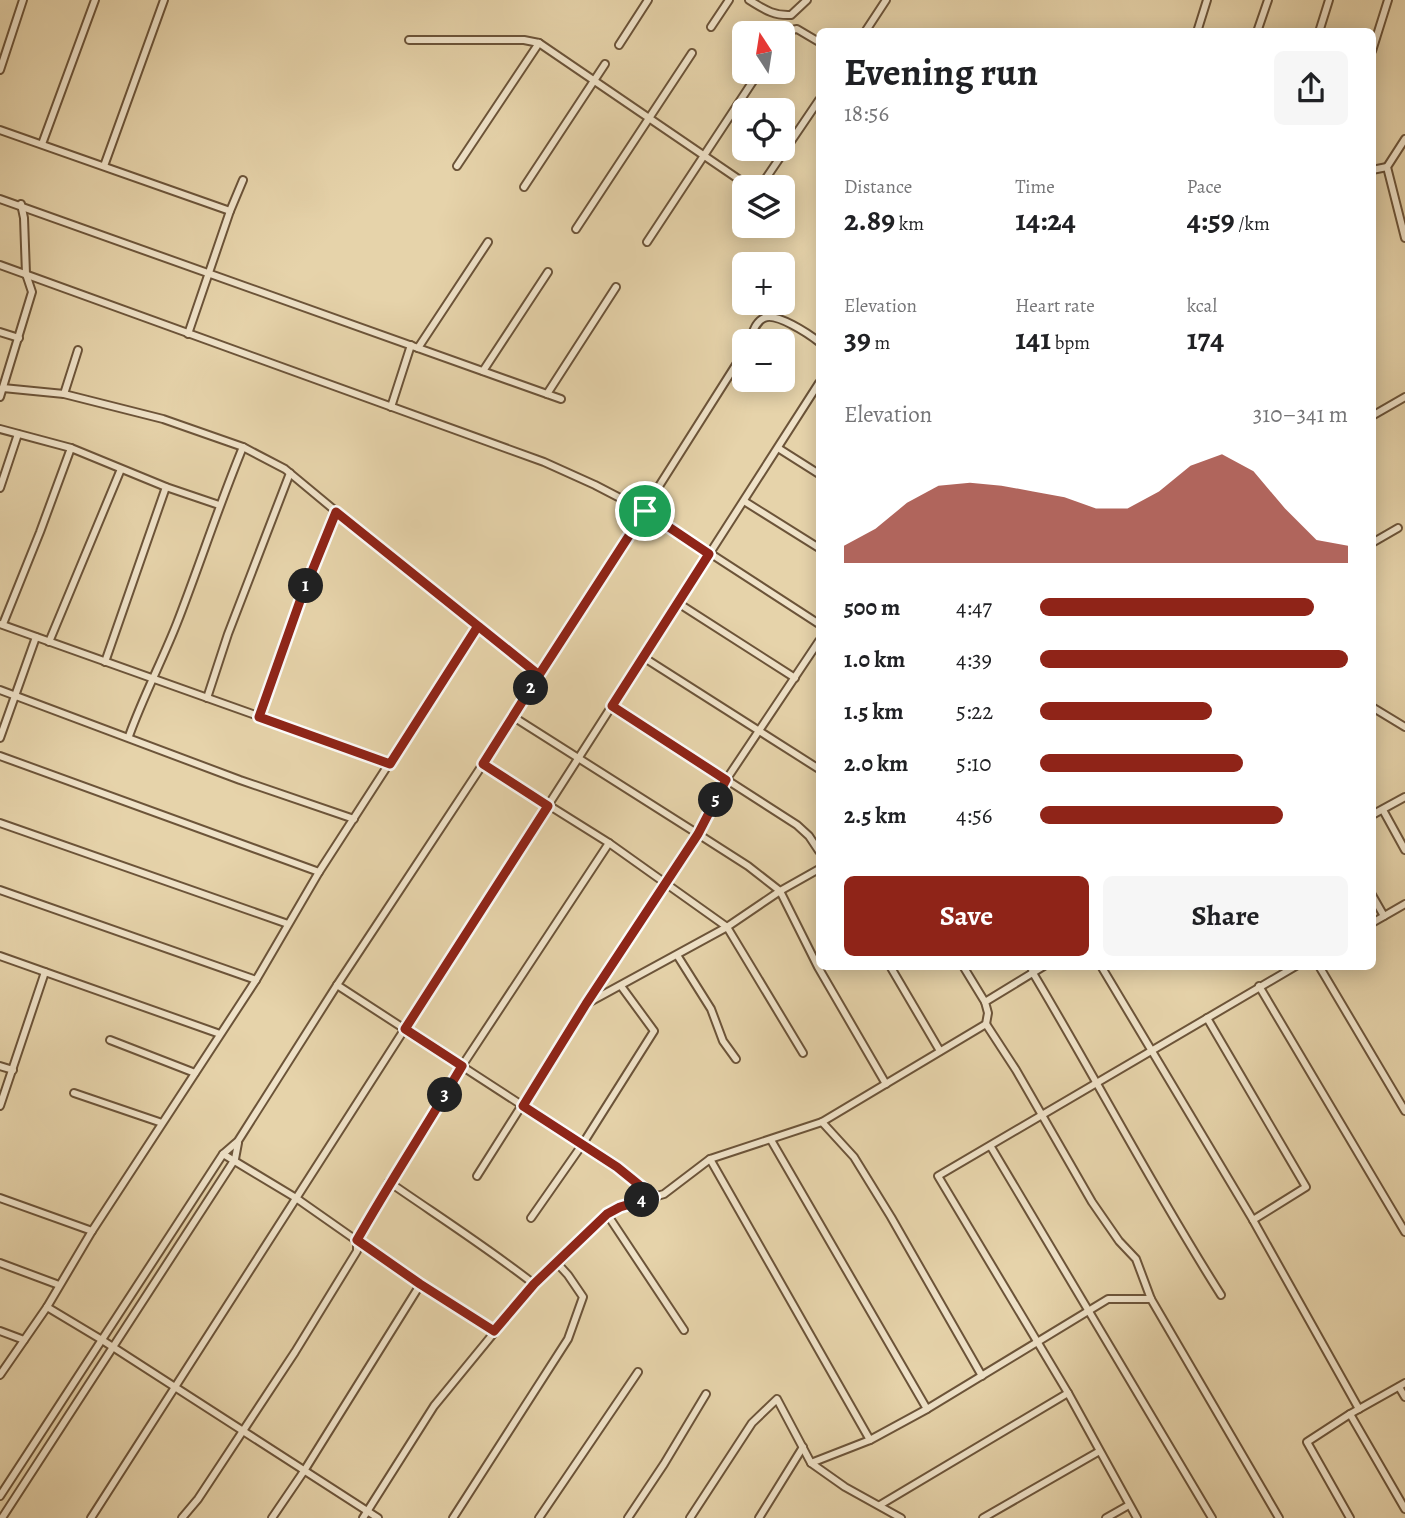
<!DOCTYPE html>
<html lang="en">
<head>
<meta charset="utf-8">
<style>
  body { margin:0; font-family:Alegreya,serif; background:#f6f6f6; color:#202124; height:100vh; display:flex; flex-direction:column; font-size:26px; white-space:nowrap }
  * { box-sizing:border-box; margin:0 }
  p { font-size:23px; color:#757577 }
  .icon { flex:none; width:38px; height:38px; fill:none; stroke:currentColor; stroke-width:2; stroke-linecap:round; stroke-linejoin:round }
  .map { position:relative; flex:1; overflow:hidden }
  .panel { position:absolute; left:816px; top:28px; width:560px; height:942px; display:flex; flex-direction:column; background:#fff; border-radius:10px; box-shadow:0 4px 18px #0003 }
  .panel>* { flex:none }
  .needle { width:46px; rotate:348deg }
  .buttons { position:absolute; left:732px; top:21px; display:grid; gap:14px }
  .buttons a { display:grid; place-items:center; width:63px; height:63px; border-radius:10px; background:#fff; box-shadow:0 4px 18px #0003; font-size:35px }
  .pin { position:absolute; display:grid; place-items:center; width:60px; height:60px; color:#fff; margin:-30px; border:4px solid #fff; border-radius:50%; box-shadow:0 2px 7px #0007 }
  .km { position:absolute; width:35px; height:35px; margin:-18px; border-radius:50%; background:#222; color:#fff; font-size:19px; line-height:35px; text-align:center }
  .round { display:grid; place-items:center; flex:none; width:74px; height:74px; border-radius:10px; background:#f6f6f6 }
  .head { display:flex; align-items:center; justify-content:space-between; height:119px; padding:0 28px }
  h1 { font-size:38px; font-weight:700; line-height:52px }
  .stats { display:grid; grid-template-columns:repeat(3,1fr); gap:10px; height:119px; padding:7px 28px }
  .stats div { display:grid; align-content:center }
  .stats b { font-size:30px; font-weight:700 }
  .stats small { font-size:19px; font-weight:400 }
  .stats p { font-size:19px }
  .chart { height:196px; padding:14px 28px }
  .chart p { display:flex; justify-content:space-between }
  .chart svg { width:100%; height:126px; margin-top:7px; fill:#8f2418; opacity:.7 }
  .cta { display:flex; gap:14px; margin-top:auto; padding:14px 28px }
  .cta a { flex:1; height:80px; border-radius:10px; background:#8f2418; color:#fff; font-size:28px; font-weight:700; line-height:80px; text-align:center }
  .cta a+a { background:#f6f6f6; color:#202124 }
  ul { padding:0 28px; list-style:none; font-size:23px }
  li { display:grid; grid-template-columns:112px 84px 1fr; align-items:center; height:52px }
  li i { height:18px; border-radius:9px; background:#8f2418 }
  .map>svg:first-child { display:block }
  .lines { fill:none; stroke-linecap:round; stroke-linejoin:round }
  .minor-casing { stroke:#6c5439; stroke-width:10 }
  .minor { stroke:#efe2c8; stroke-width:6 }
  .route-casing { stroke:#fff; stroke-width:14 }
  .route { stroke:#8f2418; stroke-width:9 }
</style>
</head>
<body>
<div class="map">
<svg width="1405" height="1518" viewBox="0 0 1405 1518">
  <rect width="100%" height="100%" fill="#e6d3aa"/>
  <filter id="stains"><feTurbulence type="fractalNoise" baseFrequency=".00286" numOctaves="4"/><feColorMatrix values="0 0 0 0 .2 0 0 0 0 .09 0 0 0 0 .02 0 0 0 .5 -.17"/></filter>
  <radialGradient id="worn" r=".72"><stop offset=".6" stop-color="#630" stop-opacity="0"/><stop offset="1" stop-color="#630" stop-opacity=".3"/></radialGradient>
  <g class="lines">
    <g class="minor-casing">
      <g id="minor">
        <path d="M749,0c15,9 24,16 42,15l16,-15"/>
        <path d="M711,27l18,-27"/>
        <path d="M865,32l21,-32"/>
        <path d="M1197,32l10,-32"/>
        <path d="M1257,32l11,-32"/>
        <path d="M1319,32l10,-32"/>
        <path d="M782,36l3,-5 12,-2 22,13"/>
        <path d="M409,40h115l15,3 211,144"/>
        <path d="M619,45l29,-45"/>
        <path d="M1372,51l16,-51"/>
        <path d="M0,70l23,-70"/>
        <path d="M0,130l230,81"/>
        <path d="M1405,139l-18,28 18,71"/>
        <path d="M42,144l53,-144"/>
        <path d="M104,166l60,-166"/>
        <path d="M457,166l82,-123"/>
        <path d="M1372,170l15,-3"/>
        <path d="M524,187l81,-123"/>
        <path d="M760,187l59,-87"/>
        <path d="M0,199l561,200"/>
        <path d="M576,229l116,-176"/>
        <path d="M647,242l112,-170"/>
        <path d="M0,265l544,197 51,23 50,26 174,113"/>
        <path d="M0,332l19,6"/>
        <path d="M188,334l42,-123 13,-31"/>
        <path d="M749,341c4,-8 6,-19 15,-23 12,-6 45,16 55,24"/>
        <path d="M418,348l70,-106"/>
        <path d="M483,371l65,-99"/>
        <path d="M3,388l61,6 99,25 80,28 42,22 159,132 95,74"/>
        <path d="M64,394l14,-44"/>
        <path d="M547,394l69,-107"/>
        <path d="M0,397l32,-105 -6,-18 -2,-56 -3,-14"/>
        <path d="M391,407l20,-62"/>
        <path d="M1372,416l33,-19"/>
        <path d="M0,429l71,19 95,39 53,18"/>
        <path d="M778,448l41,26"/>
        <path d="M0,488l18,-54"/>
        <path d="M744,501l75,47"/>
        <path d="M1372,543l26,-15"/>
        <path d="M678,603l117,75"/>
        <path d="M0,624l390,139"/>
        <path d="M3,624l37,-92 31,-84"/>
        <path d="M49,642l72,-173"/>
        <path d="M643,657l176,112"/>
        <path d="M105,662l61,-175"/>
        <path d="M0,690l240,90 114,39"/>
        <path d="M207,698l21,-64 62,-161"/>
        <path d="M612,706l185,119 12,11 10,15"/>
        <path d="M1372,707l33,20"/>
        <path d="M512,716l186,118 50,32 32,25 38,76 68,117"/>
        <path d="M259,717l41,-116 36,-89"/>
        <path d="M129,736c14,-39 33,-75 48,-113 23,-59 42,-118 66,-176"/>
        <path d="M0,738l36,-101"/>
        <path d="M0,756l319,116"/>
        <path d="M483,764l126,79 118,84 76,126"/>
        <path d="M1383,810l22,40"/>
        <path d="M1372,815l33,-18"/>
        <path d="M0,823l288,101"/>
        <path d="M0,890l256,90"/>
        <path d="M1372,895l12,21"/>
        <path d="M1372,923l33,-19"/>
        <path d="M677,955l34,54 12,32 13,18"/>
        <path d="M0,956l220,78"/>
        <path d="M890,966l50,85"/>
        <path d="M963,966l22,36"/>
        <path d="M1031,966l2,7c64,107 121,217 188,322"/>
        <path d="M1101,966l152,254 106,189"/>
        <path d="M1319,966l86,145"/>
        <path d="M337,985l280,182 38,30"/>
        <path d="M1259,986l146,246"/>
        <path d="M588,1002l110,-168 28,-54 93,-139"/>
        <path d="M1207,1018l99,169 -53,33"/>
        <path d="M986,1024l30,46 76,132 27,39 17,18 15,40 128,219"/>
        <path d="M110,1040l85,33"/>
        <path d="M0,1066l13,4"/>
        <path d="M74,1093l88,30"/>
        <path d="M0,1106l45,-134"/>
        <path d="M822,1122l32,35 37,60 91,159"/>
        <path d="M771,1140l156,269"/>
        <path d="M991,1147l221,371"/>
        <path d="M223,1154l73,44 124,87 74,46"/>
        <path d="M710,1159l160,281"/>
        <path d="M477,1176l109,-172 141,-77 53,-36 39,-22"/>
        <path d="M389,1182c49,34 99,66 145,102"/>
        <path d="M0,1198l92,33"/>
        <path d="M607,1214l77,116"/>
        <path d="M531,1218l51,-73 72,-114 -33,-45"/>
        <path d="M0,1263l59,22"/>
        <path d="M47,1307l55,33 276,178"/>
        <path d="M0,1331l24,9"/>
        <path d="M0,1375l47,-68 45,-76 164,-251 63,-108 159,-246"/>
        <path d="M1399,1387l6,10"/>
        <path d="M1350,1414l55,95"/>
        <path d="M811,1463l59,-23 57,-31 181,-110h43"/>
        <path d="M0,1496l223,-342 15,-13 99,-156 146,-221 261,-412"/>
        <path d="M880,1505l188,-112"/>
        <path d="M2,1518l233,-359 3,-16"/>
        <path d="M91,1518l728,-1135"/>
        <path d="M182,1518l16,-19 97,-147 62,-101v-11l32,-58 34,-49 39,-67 147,-223"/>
        <path d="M272,1518l32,-47 116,-186"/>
        <path d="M363,1518l71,-112 100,-122 24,-20 49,-50 13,-7 44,-13 46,-35 112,-37 164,-98 2,-11 -3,-11 59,-36"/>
        <path d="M453,1518l115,-179 15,-42 -15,-22 -10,-11"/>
        <path d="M539,1518l99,-146"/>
        <path d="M628,1518l36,-54 42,-70"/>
        <path d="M690,1518l62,-95 25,-24 34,64 34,24 56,31"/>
        <path d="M759,1518l44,-71"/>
        <path d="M983,1518l115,-66"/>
        <path d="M1106,1518l23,-13"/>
        <path d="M1137,1518l-69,-125 -130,-217 358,-210"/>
        <path d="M1350,1518l-43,-76 43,-28 55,-31"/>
      </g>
    </g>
    <use href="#minor" class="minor"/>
  </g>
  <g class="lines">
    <g class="route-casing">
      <path id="route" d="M645,511l-106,164 -203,-163 -36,89 -41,116 131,47 88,-138 61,49 -56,89 65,42 -143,223 57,37c-34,58 -71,114 -105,174l63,44 74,47 40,-47 73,-70 13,-7 34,-10 -37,-30 -94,-61 63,-102 112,-170 28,-54 -114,-74 97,-152 -64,-43"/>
    </g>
    <use href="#route" class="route"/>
  </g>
  <rect width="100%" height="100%" filter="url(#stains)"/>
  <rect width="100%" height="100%" fill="url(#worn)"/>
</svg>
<div class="buttons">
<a><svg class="needle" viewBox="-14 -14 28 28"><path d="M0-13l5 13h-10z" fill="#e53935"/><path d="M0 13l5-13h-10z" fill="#757577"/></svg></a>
<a><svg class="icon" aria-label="locate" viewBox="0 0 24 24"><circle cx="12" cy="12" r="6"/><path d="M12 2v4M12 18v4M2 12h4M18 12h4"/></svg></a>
<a><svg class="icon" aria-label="layers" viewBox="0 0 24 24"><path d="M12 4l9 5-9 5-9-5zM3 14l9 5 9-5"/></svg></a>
<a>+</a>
<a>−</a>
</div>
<div class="pin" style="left:645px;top:511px;background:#1e9e55"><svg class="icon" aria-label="arrive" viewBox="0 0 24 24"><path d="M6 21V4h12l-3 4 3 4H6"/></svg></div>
<b class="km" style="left:306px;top:586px">1</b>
<b class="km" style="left:531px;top:688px">2</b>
<b class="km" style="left:445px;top:1095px">3</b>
<b class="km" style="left:642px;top:1200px">4</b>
<b class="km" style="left:716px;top:800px">5</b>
<section class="panel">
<div class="head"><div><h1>Evening run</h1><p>18:56</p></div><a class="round"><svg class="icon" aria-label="share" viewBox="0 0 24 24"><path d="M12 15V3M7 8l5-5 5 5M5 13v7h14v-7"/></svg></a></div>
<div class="stats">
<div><p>Distance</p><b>2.89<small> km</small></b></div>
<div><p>Time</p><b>14:24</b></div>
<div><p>Pace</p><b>4:59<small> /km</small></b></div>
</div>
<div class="stats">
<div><p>Elevation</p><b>39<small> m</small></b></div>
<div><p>Heart rate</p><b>141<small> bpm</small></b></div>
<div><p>kcal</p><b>174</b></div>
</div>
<div class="chart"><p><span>Elevation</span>310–341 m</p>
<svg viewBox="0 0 160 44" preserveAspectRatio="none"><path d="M0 44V38L10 32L20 23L30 17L40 16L50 17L60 19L70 21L80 25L90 25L100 19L110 10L120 6L130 12L140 25L150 36L160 38V44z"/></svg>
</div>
<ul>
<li><b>500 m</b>4:47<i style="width:89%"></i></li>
<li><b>1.0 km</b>4:39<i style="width:100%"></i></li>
<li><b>1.5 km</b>5:22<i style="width:56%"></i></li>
<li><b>2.0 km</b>5:10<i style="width:66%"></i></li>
<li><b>2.5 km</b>4:56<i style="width:79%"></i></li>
</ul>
<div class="cta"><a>Save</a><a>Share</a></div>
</section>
</div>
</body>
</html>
